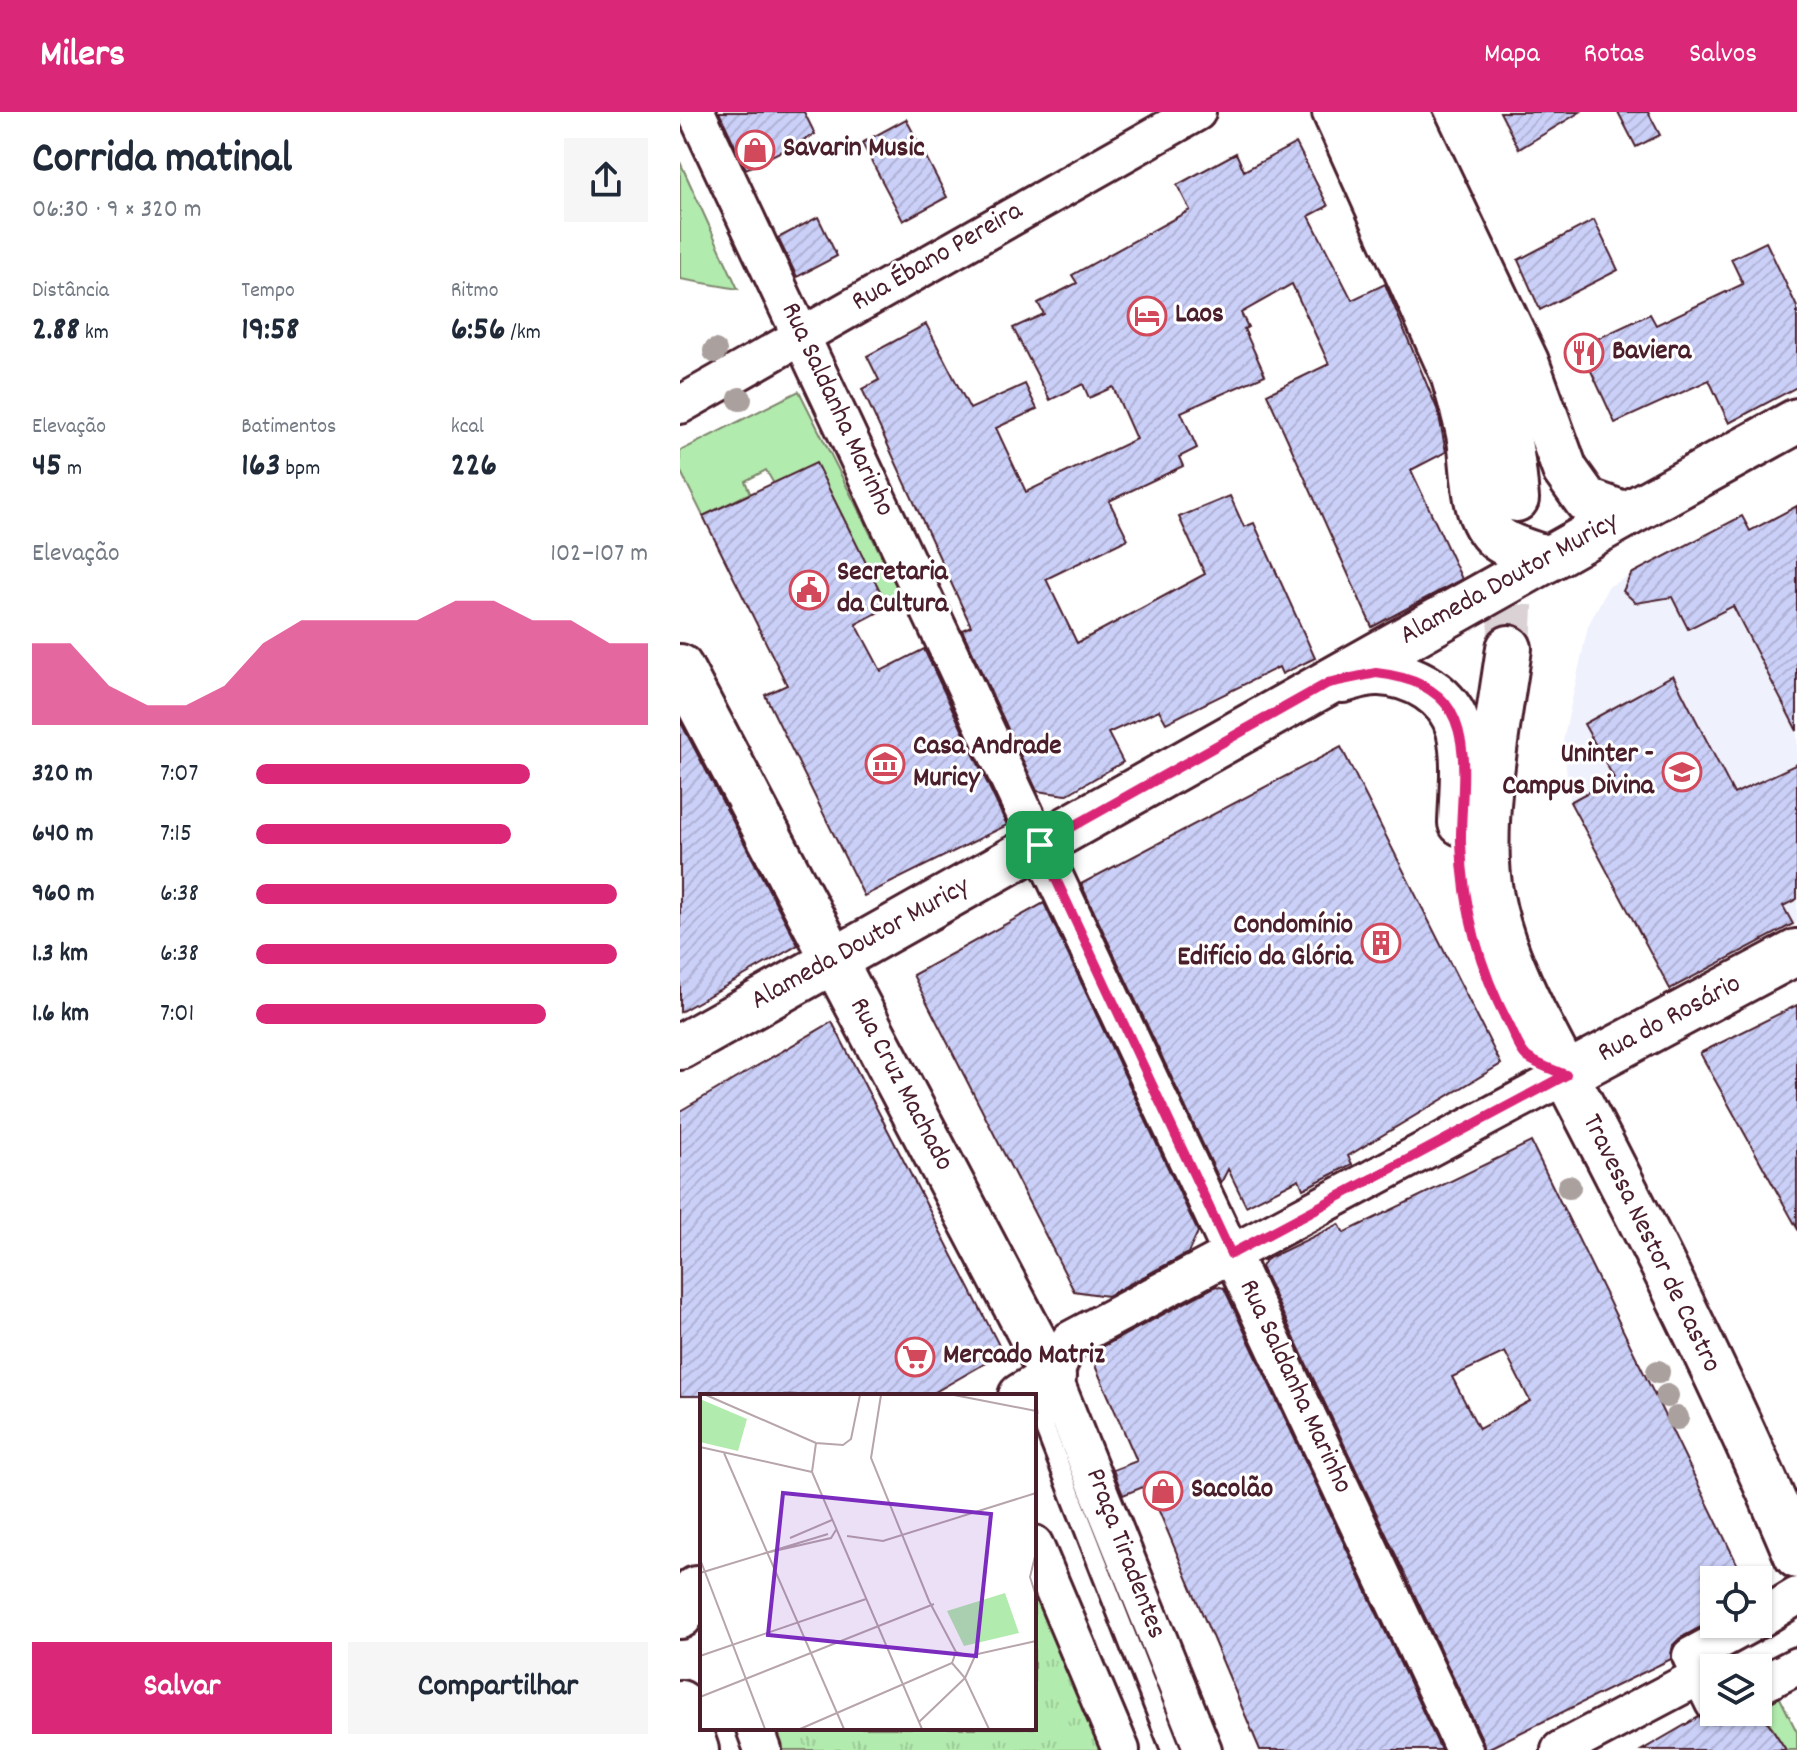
<!DOCTYPE html>
<html lang="pt">
<head>
<meta charset="utf-8">
<style>
  body { margin:0; font-family:Dekko,sans-serif; background:#f6f6f7; color:#1f2937; height:100vh; display:flex; flex-direction:column; font-size:30px; white-space:nowrap }
  * { box-sizing:border-box; margin:0 }
  p { font-size:26px; color:#747a83 }
  .icon { flex:none; width:44px; height:44px; fill:none; stroke:currentColor; stroke-width:2; stroke-linecap:round; stroke-linejoin:round }
  .map { position:relative; flex:1; overflow:hidden }
  .sheet { display:flex; flex-direction:column; background:#fff; width:680px }
  .sheet>* { flex:none }
  .tools { position:absolute; left:1020px; top:1454px; display:grid; gap:16px }
  .tools a { display:grid; place-items:center; width:72px; height:72px; border-radius:0px; background:#fff; box-shadow:0 2px 6px #0004; font-size:40px }
  .pin { position:absolute; display:grid; place-items:center; width:68px; height:68px; color:#fff; margin:-34px; border-radius:16px; box-shadow:0 4px 12px #0006 }
  .round { display:grid; place-items:center; flex:none; width:84px; height:84px; border-radius:0px; background:#f6f6f7 }
  .overview { display:flex; align-items:center; justify-content:space-between; height:136px; padding:0 32px }
  h1 { font-size:44px; font-weight:800; line-height:60px }
  .metrics { display:grid; grid-template-columns:repeat(3,1fr); gap:12px; height:136px; padding:8px 32px }
  .metrics div { display:grid; align-content:center }
  .metrics b { font-size:34px; font-weight:800 }
  .metrics small { font-size:22px; font-weight:400 }
  .metrics p { font-size:22px }
  .chart { height:224px; padding:16px 32px }
  .chart p { display:flex; justify-content:space-between }
  .chart svg { width:100%; height:144px; margin-top:8px; fill:#db2777; opacity:.7 }
  .primary-button { display:flex; gap:16px; margin-top:auto; padding:16px 32px }
  .primary-button a { flex:1; height:92px; border-radius:0px; background:#db2777; color:#fff; font-size:32px; font-weight:800; line-height:92px; text-align:center }
  .primary-button a+a { background:#f6f6f7; color:#1f2937 }
  ul { padding:0 32px; list-style:none; font-size:26px }
  li { display:grid; grid-template-columns:128px 96px 1fr; align-items:center; height:60px }
  li i { height:20px; border-radius:10px; background:#db2777 }
  header { display:flex; align-items:center; gap:48px; box-sizing:border-box; height:112px; padding:0 40px; background:#db2777; color:#fff }
  header strong { font-size:38px }
  nav { display:flex; gap:44px; margin-inline-start:auto; font-size:28px }
  main { display:flex; flex:1; min-height:0 }
  .map>svg:first-child { display:block }
  .built { fill:#eff1fd }
  .green { fill:#b2ebae; stroke:#7e856c; stroke-width:2 }
  .park { fill:url(#park-tufts); stroke:#7e856c; stroke-width:2 }
  .building { fill:url(#building-hatch); stroke:#4a1f2b; stroke-width:2; fill-rule:evenodd }
  .lines { fill:none; stroke-linecap:round; stroke-linejoin:round }
  .secondary-tunnel { stroke:#dbd2d5; stroke-width:44; stroke-dasharray:44 22; stroke-linecap:butt }
  .lane-casing { stroke:#4a1f2b; stroke-width:24 }
  .street-casing { stroke:#4a1f2b; stroke-width:42 }
  .secondary-casing { stroke:#4a1f2b; stroke-width:50 }
  .lane { stroke:#fff; stroke-width:18 }
  .street { stroke:#fff; stroke-width:36 }
  .secondary { stroke:#fff; stroke-width:44 }
  .tree { fill:#aaa09d }
  .route-casing { stroke:#fff; stroke-width:16 }
  .route { stroke:#db2777; stroke-width:10 }
  .labels { text-anchor:middle; dominant-baseline:central; stroke-width:6; stroke-linejoin:round; paint-order:stroke }
  .poi-label { font-size:28px; font-weight:bold; fill:#4a1f2b; stroke:#fff; text-anchor:start }
  .street-label { font-size:28px; fill:#4a1f2b; stroke:#fff }
  .inset-road { fill:none; stroke:#b7a5aa; stroke-width:2 }
  .view { fill:#7b2cbf; fill-opacity:0.15; stroke:#7b2cbf; stroke-width:4 }
  .inset-edge { fill:none; stroke:#4a1f2b; stroke-width:4 }
</style>
</head>
<body>
<header>
<strong>Milers</strong>
<nav><a>Mapa</a><a>Rotas</a><a>Salvos</a></nav>
</header>
<main>
<section class="sheet">
<div class="overview"><div><h1>Corrida matinal</h1><p>06:30 · 9 × 320 m</p></div><a class="round"><svg class="icon" aria-label="share" viewBox="0 0 24 24"><path d="M12 15V3M7 8l5-5 5 5M5 13v7h14v-7"/></svg></a></div>
<div class="metrics">
<div><p>Distância</p><b>2.88<small> km</small></b></div>
<div><p>Tempo</p><b>19:58</b></div>
<div><p>Ritmo</p><b>6:56<small> /km</small></b></div>
</div>
<div class="metrics">
<div><p>Elevação</p><b>45<small> m</small></b></div>
<div><p>Batimentos</p><b>163<small> bpm</small></b></div>
<div><p>kcal</p><b>226</b></div>
</div>
<div class="chart"><p><span>Elevação</span>102–107 m</p>
<svg viewBox="0 0 160 44" preserveAspectRatio="none"><path d="M0 44V19L10 19L20 32L30 38L40 38L50 32L60 19L70 12L80 12L90 12L100 12L110 6L120 6L130 12L140 12L150 19L160 19V44z"/></svg>
</div>
<ul>
<li><b>320 m</b>7:07<i style="width:70%"></i></li>
<li><b>640 m</b>7:15<i style="width:65%"></i></li>
<li><b>960 m</b>6:38<i style="width:92%"></i></li>
<li><b>1.3 km</b>6:38<i style="width:92%"></i></li>
<li><b>1.6 km</b>7:01<i style="width:74%"></i></li>
</ul>
<div class="primary-button"><a>Salvar</a><a>Compartilhar</a></div>
</section>
<div class="map">
<svg width="1117" height="1638" viewBox="0 0 1117 1638">
  <defs>
    <pattern id="park-tufts" width="24" height="20" patternUnits="userSpaceOnUse" patternTransform="scale(2)"><rect width="24" height="20" fill="#b2ebae"/><path d="M3 7l-1-3M5 7V3M7 7l1-3M15 17l-1-3M17 17v-4M19 17l1-3" fill="none" stroke="#9bc996"/></pattern>
    <pattern id="building-hatch" width="6" height="6" patternUnits="userSpaceOnUse" patternTransform="scale(2)"><rect width="6" height="6" fill="#cbd0f8"/><path d="M-1 1l2-2M0 6l6-6M5 7l2-2" fill="none" stroke="#b0b2d5"/></pattern>
  </defs>
  <rect width="100%" height="100%" fill="#fff"/>
  <filter id="ink" filterUnits="userSpaceOnUse"><feTurbulence type="fractalNoise" baseFrequency=".0125" numOctaves="2"/><feDisplacementMap in="SourceGraphic" scale="16" xChannelSelector="R" yChannelSelector="G"/><feConvolveMatrix kernelMatrix="1 2 1 2 8 2 1 2 1" color-interpolation-filters="sRGB"/></filter>
  <g filter="url(#ink)">
    <path class="built" d="M1062,404l55,113v293l-127,67 -100,-187 -7,-61 25,-115 20,-39z"/>
    <g class="green">
      <path d="M0,50l58,127 -58,-10z"/>
      <path d="M119,279l104,208 -15,8 -72,-143 -42,20 -8,-14 -21,11 5,12 -47,23 -23,-46v-19z"/>
      <path d="M1078,1579l20,3 19,38v18h-11l-28,-45z"/>
    </g>
    <path class="park" d="M354,1432l87,206h-358l-8,-22h279z"/>
    <g class="building">
      <path d="M39,0h85l11,22 -69,35z"/>
      <path d="M820,0h80l-61,37z"/>
      <path d="M938,0h30l12,23 -24,12z"/>
      <path d="M226,7l41,78 -44,24 -41,-78z"/>
      <path d="M616,31l32,63 -19,10 43,84 33,-16 53,127 8,41 -35,18 51,109 -90,48 -105,-233 62,-30 -37,-80 -51,29 7,14 -4,2 21,46 -84,37 16,36 -18,9 4,9 -74,35 19,38 -82,40 31,64 128,-69 -26,-57 51,-21 14,31 10,-4 61,135 -33,16 -3,-7 -113,56 -7,-13 -51,23 15,29 -57,33 -29,-4 -75,-161 9,-4 -109,-237 17,-9 -12,-24 59,-32 44,85 55,-25 12,25 -41,19 30,64 110,-53 -23,-52 -24,11 -6,-14 -33,16 -37,-72 31,-14 -6,-11 39,-20 -5,-8 118,-65 -13,-25 59,-32 8,18z"/>
      <path d="M138,105l19,39 -40,21 -19,-39z"/>
      <path d="M914,108l24,50 -78,40 -22,-50z"/>
      <path d="M1086,130l31,65v80l-68,36 -20,-43 -94,43 -35,-76 70,-33 6,11 87,-41 -12,-25z"/>
      <path d="M136,351l72,144 -32,17 25,47 43,-22 83,176 -143,71 -99,-201 22,-10 -84,-169z"/>
      <path d="M1117,394v225l-64,-125 -45,23 -16,-32 -36,6 -13,-12 8,-17 111,-58 8,15z"/>
      <path d="M993,563l61,119 63,-30v135l-14,7 10,18 -123,65 -100,-187 44,-24 -30,-54z"/>
      <path d="M0,609l118,224 -118,67z"/>
      <path d="M661,635l160,317 -153,92 4,8 -49,25 -4,-10 -53,27 -18,-37 -7,14 -140,-299z"/>
      <path d="M364,791l154,329 -10,21 -81,43 -33,-5 -161,-316z"/>
      <path d="M1117,893v223l-97,-175z"/>
      <path d="M152,910l171,331 -75,43h-248v-285z"/>
      <path d="M851,1030l214,438h-31v40l-34,18 -7,7 -2,14 -186,91 -2,-9 -222,-474 4,-7 74,-36 5,9zM825,1240l25,49 -51,28 -27,-52z"/>
      <path d="M536,1174l8,2 217,462h-181l-112,-265 -25,10 -10,-25 24,-9 -41,-93 -1,-8 5,-12z"/>
      <path d="M1078,1595l28,43h-144l57,-33 14,7 11,-3 8,-9h26z"/>
    </g>
    <g class="lines">
      <path class="secondary-tunnel" d="M829,536l5,-102"/>
      <g class="lane-casing">
        <path id="lane" d="M370,1274l-7,19 2,24 126,321"/>
      </g>
      <g class="street-casing">
        <g id="street">
          <path d="M16,0l768,1638"/>
          <path d="M0,293l517,-293"/>
          <path d="M354,1432l87,206"/>
          <path d="M1078,1508l39,-24"/>
          <path d="M1078,1574l39,-20"/>
          <path d="M1034,1591l-23,-47 59,-32"/>
          <path d="M75,1616l8,22"/>
          <path d="M523,1638l-150,-373 17,-37 496,-265"/>
          <path d="M880,1638l140,-74"/>
        </g>
      </g>
      <g class="secondary-casing">
        <g id="secondary">
          <path d="M655,0l118,262c6,21 13,43 17,65 5,31 1,76 27,99 14,11 35,15 51,21"/>
          <path d="M692,0l121,264c13,41 20,80 23,123"/>
          <path d="M727,0l119,250 39,108 22,31 39,14"/>
          <path d="M829,536c-10,73 -32,178 -18,249 8,41 24,78 42,115 93,178 186,358 264,544"/>
          <path d="M0,555l373,710 -32,19"/>
          <path d="M663,568c11,-3 24,-8 36,-7 34,1 71,22 80,57 7,29 3,63 2,93"/>
          <path d="M0,935l946,-532 171,-94"/>
          <path d="M886,963l231,-123"/>
          <path d="M0,1504l16,-27"/>
          <path d="M0,1591l16,47"/>
        </g>
      </g>
      <use href="#lane" class="lane"/>
      <use href="#street" class="street"/>
      <use href="#secondary" class="secondary"/>
    </g>
    <g class="tree">
      <circle cx="35" cy="239" r="12"/>
      <circle cx="60" cy="287" r="12"/>
      <circle cx="889" cy="1075" r="12"/>
      <circle cx="978" cy="1260" r="12"/>
      <circle cx="987" cy="1284" r="12"/>
      <circle cx="997" cy="1306" r="12"/>
    </g>
  </g>
  <g class="lines" filter="url(#ink)">
    <g class="route-casing">
      <path id="route" d="M696,561c27,3 58,11 74,37 22,37 10,91 11,133 2,65 18,125 48,182 5,9 10,25 18,32 11,8 27,13 39,18l-335,179 -191,-409 288,-162z"/>
    </g>
    <use href="#route" class="route"/>
  </g>
  <defs>
    <g id="shop-ring" transform="scale(2)"><circle r="9.5" fill="#fff" stroke="#d1495b" stroke-width="1.5"/><path d="M-5-2.5h2.3a2.7 3.5 0 0 1 5.4 0H5L5.5 6h-11ZM-1.5-2.5h3a1.5 2.3 0 0 0-3 0Z" fill="#d1495b"/></g>
    <g id="hotel-ring" transform="scale(2)"><circle r="9.5" fill="#fff" stroke="#d1495b" stroke-width="1.5"/><path d="M-6-4.5h1.5V1H6V5H4.5V3h-9V5H-6ZM-4 0a1.8 1.8 0 1 1 3.6 0ZM.5 0V-2.5h3Q6-2.5 6 0Z" fill="#d1495b"/></g>
    <g id="restaurant-ring" transform="scale(2)"><circle r="9.5" fill="#fff" stroke="#d1495b" stroke-width="1.5"/><path d="M-5-6h1v4h1v-4h1v4h1v-4h1v5L-1.5 .5V6h-2V.5L-5-1ZM5-6V6H3V1.5H1.5Q1.5-4 5-6Z" fill="#d1495b"/></g>
    <g id="civic-ring" transform="scale(2)"><circle r="9.5" fill="#fff" stroke="#d1495b" stroke-width="1.5"/><path d="M-.6-6.5H3V-4.5H.6V-3L4-1V1h2V6H-6V1h2V-1L-.6-3ZM-1.2 2.5V6h2.4V2.5Z" fill="#d1495b"/></g>
    <g id="museum-ring" transform="scale(2)"><circle r="9.5" fill="#fff" stroke="#d1495b" stroke-width="1.5"/><path d="M0-6L6-3V-2H-6V-3ZM-5-1h2V3h-2ZM-1-1h2V3h-2ZM3-1h2V3H3ZM-6 4H6V6H-6Z" fill="#d1495b"/></g>
    <g id="university-ring" transform="scale(2)"><circle r="9.5" fill="#fff" stroke="#d1495b" stroke-width="1.5"/><path d="M0-5L7-2L0 1L-7-2ZM-4 1L0 2.5L4 1V4Q0 6-4 4Z" fill="#d1495b"/></g>
    <g id="building-ring" transform="scale(2)"><circle r="9.5" fill="#fff" stroke="#d1495b" stroke-width="1.5"/><path d="M-4-6H4V6H1V3H-1V6H-4ZM-2.5-4.3h1.7v1.8h-1.7ZM.8-4.3h1.7v1.8H.8ZM-2.5-1h1.7V.8h-1.7ZM.8-1h1.7V.8H.8Z" fill="#d1495b"/></g>
    <g id="supermarket-ring" transform="scale(2)"><circle r="9.5" fill="#fff" stroke="#d1495b" stroke-width="1.5"/><path d="M-6-5.5h2.5l.6 2H6L4.5 2H-2.5L-4.4-4H-6ZM-1.5 3.2a1.3 1.3 0 1 0 .1 0ZM3 3.2a1.3 1.3 0 1 0 .1 0Z" fill="#d1495b"/></g>
  </defs>
  <g fill-rule="evenodd">
    <use href="#shop-ring" x="75" y="38"/>
    <use href="#hotel-ring" x="467" y="204"/>
    <use href="#restaurant-ring" x="904" y="241"/>
    <use href="#civic-ring" x="129" y="478"/>
    <use href="#museum-ring" x="205" y="652"/>
    <use href="#university-ring" x="1002" y="660"/>
    <use href="#building-ring" x="701" y="831"/>
    <use href="#supermarket-ring" x="235" y="1245"/>
    <use href="#shop-ring" x="483" y="1379"/>
  </g>
  <g class="labels">
    <g class="poi-label">
      <text x="103" y="38">Savarin Music</text>
      <text x="495" y="204">Laos</text>
      <text x="932" y="241">Baviera</text>
      <text x="157" y="462">Secretaria<tspan x="157" dy="32">da Cultura</tspan></text>
      <text x="233" y="636">Casa Andrade<tspan x="233" dy="32">Muricy</tspan></text>
      <text x="974" y="644" text-anchor="end">Uninter -<tspan x="974" dy="32">Campus Divina</tspan></text>
      <text x="673" y="815" text-anchor="end">Condomínio<tspan x="673" dy="32">Edifício da Glória</tspan></text>
      <text x="263" y="1245">Mercado Matriz</text>
      <text x="511" y="1379">Sacolão</text>
    </g>
    <g class="street-label">
      <text transform="translate(258 146) rotate(-30)">Rua Ébano Pereira</text>
      <text transform="translate(156 298) rotate(65)">Rua Saldanha Marinho</text>
      <text transform="translate(830 468) rotate(-29)">Alameda Doutor Muricy</text>
      <text transform="translate(181 833) rotate(-29)">Alameda Doutor Muricy</text>
      <text transform="translate(990 908) rotate(-28)">Rua do Rosário</text>
      <text transform="translate(220 973) rotate(62)">Rua Cruz Machado</text>
      <text transform="translate(970 1132) rotate(64)">Travessa Nestor de Castro</text>
      <text transform="translate(614 1275) rotate(65)">Rua Saldanha Marinho</text>
      <text transform="translate(444 1442) rotate(69)">Praça Tiradentes</text>
    </g>
  </g>
  <g transform="translate(20 1282)">
    <rect width="336" height="336" fill="#fff"/>
    <path d="M0,5l47,20 -9,32 -38,-9zM305,199l14,40 -55,13 -17,-35z" fill="#b2ebae"/>
    <path class="inset-road" d="M6,1l110,48 27,2 8,-6 9,-44M181,1l-10,63 58,143 27,51M254,1l82,16M116,49l-4,29 110,257M0,53l112,25M24,59l120,276M147,142l36,5 153,-48M90,144l42,-18M70,158l61,-14 5,-8M336,158l-6,25 6,19M0,165l65,170M0,179l128,-39M256,258l13,4 67,-15M0,262l166,-57M252,269l13,15 24,51M265,284l10,-22M0,303l234,-93M219,328l46,-44M100,335l152,-66 4,-11"/>
    <path class="view" d="M83,99l208,21 -15,142 -208,-21z"/>
    <rect width="336" height="336" class="inset-edge"/>
  </g>
</svg>
<div class="tools">
<a><svg class="icon" aria-label="locate" viewBox="0 0 24 24"><circle cx="12" cy="12" r="6"/><path d="M12 2v4M12 18v4M2 12h4M18 12h4"/></svg></a>
<a><svg class="icon" aria-label="layers" viewBox="0 0 24 24"><path d="M12 4l9 5-9 5-9-5zM3 14l9 5 9-5"/></svg></a>
</div>
<div class="pin" style="left:360px;top:733px;background:#1e9e55"><svg class="icon" aria-label="arrive" viewBox="0 0 24 24"><path d="M6 21V4h12l-3 4 3 4H6"/></svg></div>
</div>
</main>
</body>
</html>
